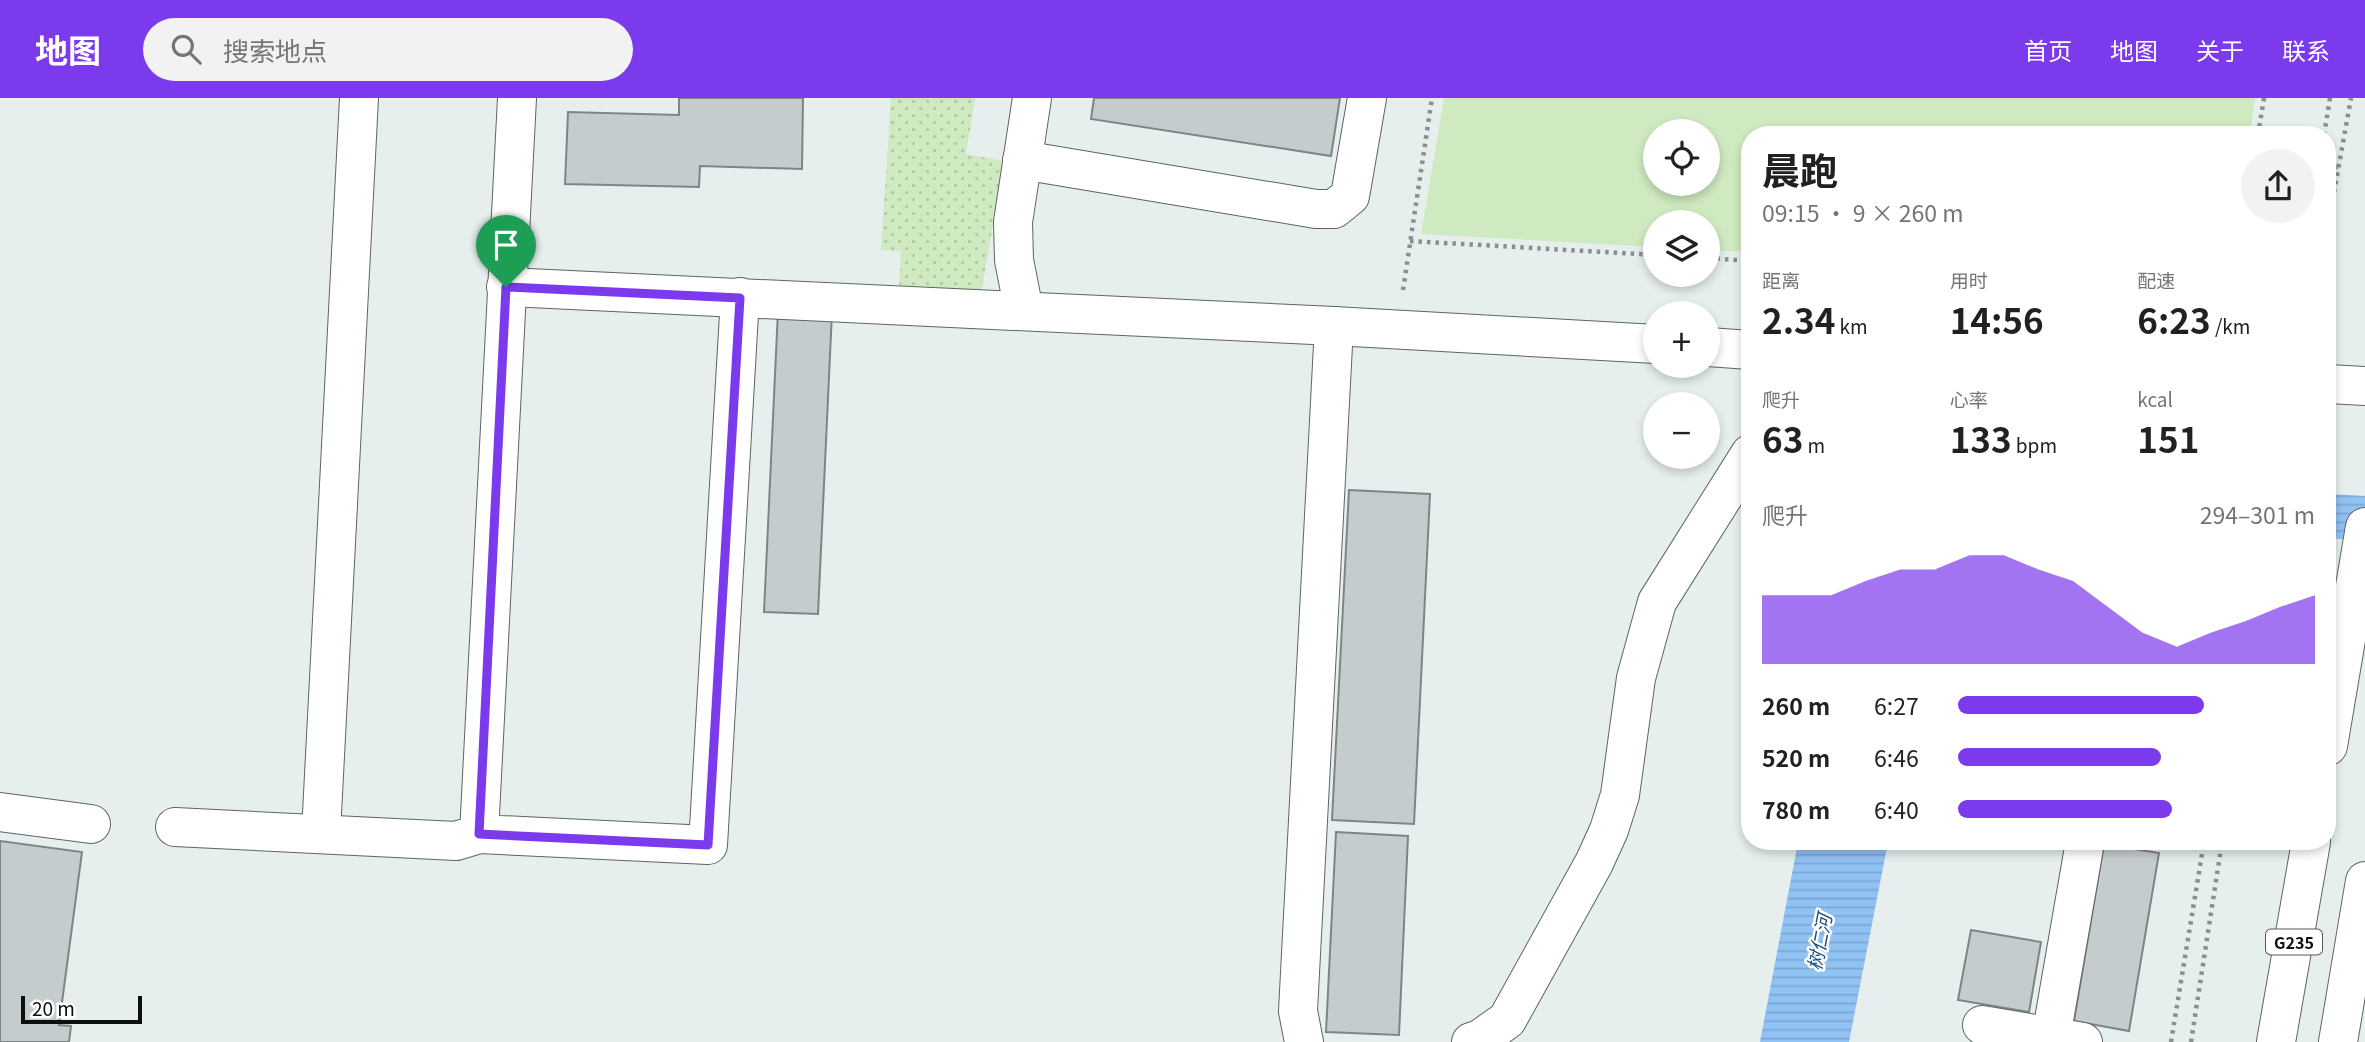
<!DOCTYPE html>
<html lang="zh">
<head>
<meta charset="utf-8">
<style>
  body { margin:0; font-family:Georgia,"Noto Sans SC",serif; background:#f2f2f2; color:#202124; height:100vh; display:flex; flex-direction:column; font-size:26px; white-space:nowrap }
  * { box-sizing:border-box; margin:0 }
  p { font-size:23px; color:#757577 }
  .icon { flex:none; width:38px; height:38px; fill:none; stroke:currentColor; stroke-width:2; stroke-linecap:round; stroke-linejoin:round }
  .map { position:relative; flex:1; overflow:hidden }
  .drawer { position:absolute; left:1741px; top:28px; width:595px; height:724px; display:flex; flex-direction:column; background:#fff; border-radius:28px; box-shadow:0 4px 10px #0003 }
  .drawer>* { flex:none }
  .fabs { position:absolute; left:1643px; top:21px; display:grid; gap:14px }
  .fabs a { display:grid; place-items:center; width:77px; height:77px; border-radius:50%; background:#fff; box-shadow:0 4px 10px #0003; font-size:35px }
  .scale { position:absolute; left:21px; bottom:18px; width:121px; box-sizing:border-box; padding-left:7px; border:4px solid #0d0f0f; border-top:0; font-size:19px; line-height:24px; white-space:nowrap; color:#0d0f0f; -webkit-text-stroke:5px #fff; paint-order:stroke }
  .pin { position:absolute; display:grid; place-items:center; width:60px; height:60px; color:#fff; margin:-72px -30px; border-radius:50% 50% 50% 0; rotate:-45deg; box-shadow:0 0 7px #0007 }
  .pin .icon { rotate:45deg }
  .round { display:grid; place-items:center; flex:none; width:74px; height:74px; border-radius:37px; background:#f2f2f2 }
  .head { display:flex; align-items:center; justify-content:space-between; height:119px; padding:0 21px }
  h1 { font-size:38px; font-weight:700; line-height:52px }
  .figures { display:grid; grid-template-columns:repeat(3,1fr); gap:10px; height:119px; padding:7px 21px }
  .figures div { display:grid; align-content:center }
  .figures b { font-size:35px; font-weight:700 }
  .figures small { font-size:19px; font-weight:400 }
  .figures p { font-size:19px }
  .chart { height:196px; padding:14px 21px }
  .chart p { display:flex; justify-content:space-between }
  .chart svg { width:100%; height:126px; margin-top:7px; fill:#7c3aed; opacity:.7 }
  ul { padding:0 21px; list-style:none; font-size:23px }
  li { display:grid; grid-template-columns:112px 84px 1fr; align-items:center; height:52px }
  li i { height:18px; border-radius:9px; background:#7c3aed }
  header { display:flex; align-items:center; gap:42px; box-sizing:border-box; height:98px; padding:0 35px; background:#7c3aed; color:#fff }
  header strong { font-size:33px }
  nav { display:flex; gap:38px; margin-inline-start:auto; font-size:24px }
  .search { width:490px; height:63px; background:#f2f2f2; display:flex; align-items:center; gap:18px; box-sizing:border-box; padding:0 24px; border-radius:38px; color:#757577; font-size:26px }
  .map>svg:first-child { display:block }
  .grass { fill:url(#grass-dots) }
  .green { fill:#cfe9c0; fill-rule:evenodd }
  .water { fill:url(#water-rules) }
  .building { fill:#c5ccce; stroke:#7e8587; stroke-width:2 }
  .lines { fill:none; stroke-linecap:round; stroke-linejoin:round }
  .minor-casing { stroke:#5d6464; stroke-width:40 }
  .highway-casing { stroke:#5d6464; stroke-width:40 }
  .path { stroke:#898f8f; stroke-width:4.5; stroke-dasharray:3.5 5; stroke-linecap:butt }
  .minor { stroke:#fff; stroke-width:38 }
  .highway { stroke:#fff; stroke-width:38 }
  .route-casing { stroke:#fff; stroke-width:14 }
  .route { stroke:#7c3aed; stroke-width:9 }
  .labels { text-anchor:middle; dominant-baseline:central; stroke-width:5; stroke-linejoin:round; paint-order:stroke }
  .shield { fill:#fff; stroke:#565757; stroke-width:2 }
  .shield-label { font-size:16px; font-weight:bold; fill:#0d0f0f }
  .water-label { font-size:19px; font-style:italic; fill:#1b4e7d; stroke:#fff }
</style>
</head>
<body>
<header>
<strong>地图</strong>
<div class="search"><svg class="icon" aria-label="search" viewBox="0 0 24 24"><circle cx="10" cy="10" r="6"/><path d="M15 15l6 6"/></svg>搜索地点</div>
<nav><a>首页</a><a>地图</a><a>关于</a><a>联系</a></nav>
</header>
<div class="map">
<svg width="2365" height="944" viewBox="0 0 2365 944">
  <defs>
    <pattern id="grass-dots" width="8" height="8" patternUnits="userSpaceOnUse" patternTransform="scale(1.75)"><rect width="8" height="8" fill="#cfe9c0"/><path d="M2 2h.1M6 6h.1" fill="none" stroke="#b1c7a4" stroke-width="1.8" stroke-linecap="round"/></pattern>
    <pattern id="water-rules" width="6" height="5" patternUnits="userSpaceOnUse" patternTransform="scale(1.75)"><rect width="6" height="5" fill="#91c2f4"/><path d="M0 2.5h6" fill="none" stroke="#7ca6d0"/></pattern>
  </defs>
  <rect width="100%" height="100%" fill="#e6efee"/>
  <path class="grass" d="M891,0h84l-9,56 38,7 -23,133 -82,-4 2,-39 -20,-1z"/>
  <path class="green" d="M1444,0h811l-5,37h-500v117l-42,-2v-28h-52l-1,25 -234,-13zM1656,33h52v53h-52z"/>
  <g class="water">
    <path d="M2328,396l37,2v45l-37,-3z"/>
    <path d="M1798,744h90l-39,200h-89z"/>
  </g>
  <g class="building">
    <path d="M679,0h124l-1,71 -102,-3 -1,21 -134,-3 3,-72 111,3z"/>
    <path d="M1094,0h246l-9,58 -240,-37z"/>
    <path d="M778,212l54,2 -14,302 -54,-2z"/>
    <path d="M1349,392l81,4 -16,330 -82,-4z"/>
    <path d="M1336,734l72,4 -9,199 -73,-3z"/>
    <path d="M0,743l82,11 -23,173 12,1 -2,16h-69z"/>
    <path d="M2104,746l55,9 -30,178 -55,-10z"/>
    <path d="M1971,832l70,12 -12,70 -71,-12z"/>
  </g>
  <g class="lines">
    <g class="minor-casing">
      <g id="minor">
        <path d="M517,0l-38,736 229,11 32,-548"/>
        <path d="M1022,62l294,49h18l16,-13 17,-98"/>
        <path d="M506,189l828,39 322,18"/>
        <path d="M1024,213l-10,-51 -1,-38 19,-124"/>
        <path d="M1708,249l42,3"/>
        <path d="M2328,286l37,2"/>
        <path d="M0,714l91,12"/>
        <path d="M175,729l281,14 23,-7"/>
        <path d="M321,735l38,-735"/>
        <path d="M1982,927l101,17"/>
        <path d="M2051,939l34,-195"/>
        <path d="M1304,944l-6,-31 36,-685"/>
        <path d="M1471,944l9,-3 27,-19 87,-157 15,-33 11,-35 16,-117 21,-76 93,-148"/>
      </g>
    </g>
    <g class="highway-casing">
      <g id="highway">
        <path d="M2328,648l37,-219"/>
        <path d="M2276,944l35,-200"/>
        <path d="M2338,944l27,-161"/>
      </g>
    </g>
    <g class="path">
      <path d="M1906,37l1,-5"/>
      <path d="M2258,37l6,-37"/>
      <path d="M2324,37l6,-37"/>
      <path d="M2328,68l10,1"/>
      <path d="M2328,128l23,-128"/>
      <path d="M1410,143l246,14"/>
      <path d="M1708,160l42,3"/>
      <path d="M1403,192l29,-192"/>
      <path d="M2171,944l33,-200"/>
      <path d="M2191,944l31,-200"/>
    </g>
    <use href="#minor" class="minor"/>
    <use href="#highway" class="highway"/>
  </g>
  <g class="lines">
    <g class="route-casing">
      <path id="route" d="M506,189l234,11 -32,547 -229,-11z"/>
    </g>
    <use href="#route" class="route"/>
  </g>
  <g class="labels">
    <rect class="shield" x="2266" y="831.5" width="56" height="25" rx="5"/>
    <g class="shield-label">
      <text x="2294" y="844">G235</text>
    </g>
    <g class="water-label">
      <text transform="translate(1818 844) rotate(-79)">树仁河</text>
    </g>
  </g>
</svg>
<div class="fabs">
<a><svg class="icon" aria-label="locate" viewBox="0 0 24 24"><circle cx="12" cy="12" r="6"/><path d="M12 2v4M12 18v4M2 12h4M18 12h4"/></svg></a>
<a><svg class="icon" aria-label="layers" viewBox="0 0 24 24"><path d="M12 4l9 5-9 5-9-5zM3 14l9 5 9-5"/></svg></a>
<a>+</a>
<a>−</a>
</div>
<div class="scale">20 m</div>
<div class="pin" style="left:506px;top:189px;background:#1e9e55"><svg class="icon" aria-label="arrive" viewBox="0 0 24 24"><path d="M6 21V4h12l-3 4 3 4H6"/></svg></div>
<section class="drawer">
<div class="head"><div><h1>晨跑</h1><p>09:15 · 9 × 260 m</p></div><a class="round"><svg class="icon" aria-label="share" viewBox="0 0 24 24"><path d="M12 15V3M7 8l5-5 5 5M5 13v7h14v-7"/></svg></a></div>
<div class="figures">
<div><p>距离</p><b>2.34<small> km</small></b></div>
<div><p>用时</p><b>14:56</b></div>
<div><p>配速</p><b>6:23<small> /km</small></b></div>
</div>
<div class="figures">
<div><p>爬升</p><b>63<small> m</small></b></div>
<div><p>心率</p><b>133<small> bpm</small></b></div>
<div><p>kcal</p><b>151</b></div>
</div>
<div class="chart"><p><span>爬升</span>294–301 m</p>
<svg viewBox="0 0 160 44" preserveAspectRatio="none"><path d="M0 44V20L10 20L20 20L30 15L40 11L50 11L60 6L70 6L80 11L90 15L100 24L110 33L120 38L130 33L140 29L150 24L160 20V44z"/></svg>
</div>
<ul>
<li><b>260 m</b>6:27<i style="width:69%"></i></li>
<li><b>520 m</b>6:46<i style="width:57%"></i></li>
<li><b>780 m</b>6:40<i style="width:60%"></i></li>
</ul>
</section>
</div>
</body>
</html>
